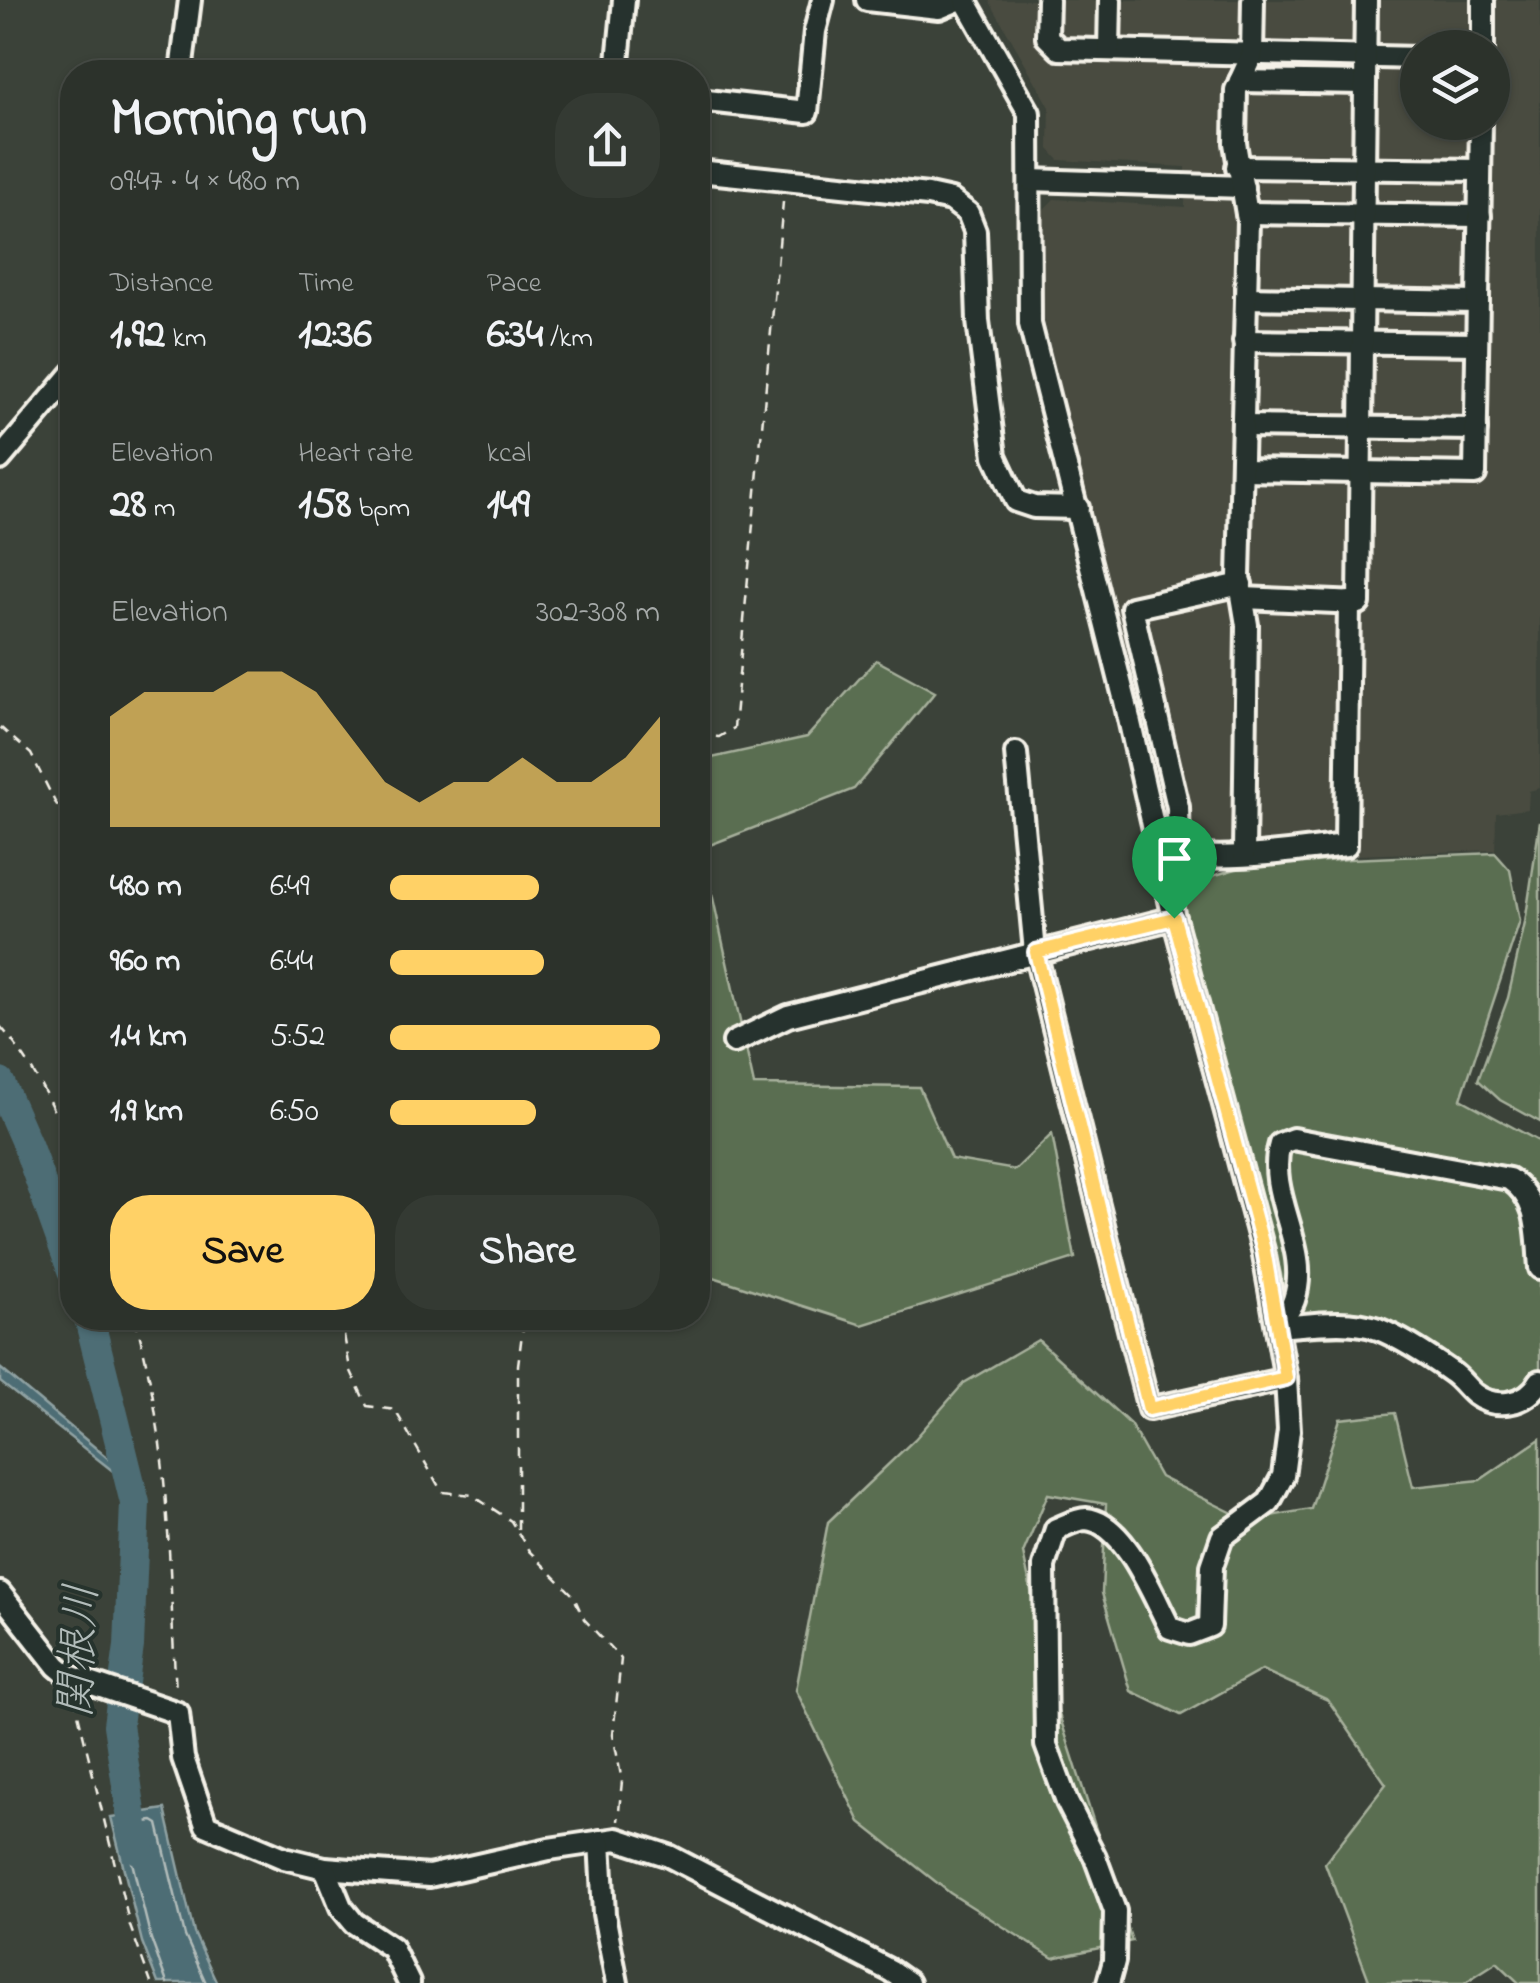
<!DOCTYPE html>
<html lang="en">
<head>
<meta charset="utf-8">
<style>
  body { margin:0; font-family:"Indie Flower","Klee One",sans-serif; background:#343a33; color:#f1f3f6; height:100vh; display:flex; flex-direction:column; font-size:38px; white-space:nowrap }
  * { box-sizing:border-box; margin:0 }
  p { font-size:32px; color:#a6aaa9 }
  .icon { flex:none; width:55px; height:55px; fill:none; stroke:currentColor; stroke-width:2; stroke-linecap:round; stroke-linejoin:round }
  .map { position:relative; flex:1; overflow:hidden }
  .details { position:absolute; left:60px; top:60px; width:650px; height:1270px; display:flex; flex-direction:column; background:#2c322b; border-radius:40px; box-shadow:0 2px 8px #0004,0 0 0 2px #484d47 }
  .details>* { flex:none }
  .controls { position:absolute; left:1400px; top:30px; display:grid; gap:20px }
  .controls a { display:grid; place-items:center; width:110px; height:110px; border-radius:50%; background:#2c322b; box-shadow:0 2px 8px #0004,0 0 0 2px #484d47; font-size:50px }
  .pin { position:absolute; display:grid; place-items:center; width:85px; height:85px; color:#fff; margin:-102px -42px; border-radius:50% 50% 50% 0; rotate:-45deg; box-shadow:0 0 10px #0007 }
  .pin .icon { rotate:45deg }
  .round { display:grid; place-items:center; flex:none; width:105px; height:105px; border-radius:40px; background:#343a33 }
  .overview { display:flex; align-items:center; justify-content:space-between; height:170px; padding:0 50px }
  h1 { font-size:55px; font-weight:700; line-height:75px }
  .metrics { display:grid; grid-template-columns:repeat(3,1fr); gap:15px; height:170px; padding:10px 50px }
  .metrics div { display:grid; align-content:center }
  .metrics b { font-size:42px; font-weight:700 }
  .metrics small { font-size:28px; font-weight:400 }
  .metrics p { font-size:28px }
  .chart { height:280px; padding:20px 50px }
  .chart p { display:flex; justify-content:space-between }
  .chart svg { width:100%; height:180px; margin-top:10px; fill:#ffd166; opacity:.7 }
  .primary-button { display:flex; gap:20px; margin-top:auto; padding:20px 50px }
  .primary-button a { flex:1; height:115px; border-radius:40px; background:#ffd166; color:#111; font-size:40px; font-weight:700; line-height:115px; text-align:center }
  .primary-button a+a { background:#343a33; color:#f1f3f6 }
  ul { padding:0 50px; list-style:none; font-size:32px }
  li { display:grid; grid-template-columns:160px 120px 1fr; align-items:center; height:75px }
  li i { height:25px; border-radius:12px; background:#ffd166 }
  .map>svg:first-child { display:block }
  .built { fill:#4a4c41; fill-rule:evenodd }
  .green { fill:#5a6e51; stroke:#a7b09c; stroke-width:2.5 }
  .water { fill:#4e6d75; stroke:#90a2a3; stroke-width:2.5 }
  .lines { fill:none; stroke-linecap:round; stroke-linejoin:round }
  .shore { stroke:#b2bcba; stroke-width:2.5 }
  .river { stroke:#4e6d75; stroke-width:30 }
  .minor-casing { stroke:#f4f1e8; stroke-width:28 }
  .path { stroke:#f4f1e8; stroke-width:2.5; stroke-dasharray:10 8; stroke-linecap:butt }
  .minor { stroke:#26332d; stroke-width:20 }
  .route-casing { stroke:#fff; stroke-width:20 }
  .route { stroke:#ffd166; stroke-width:12 }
  .labels { text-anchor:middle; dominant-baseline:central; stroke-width:8; stroke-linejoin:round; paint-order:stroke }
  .water-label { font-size:45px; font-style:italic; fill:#b2bcba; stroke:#26332d }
</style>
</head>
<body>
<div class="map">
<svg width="1540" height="1983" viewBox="0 0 1540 1983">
  <rect width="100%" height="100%" fill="#3b4239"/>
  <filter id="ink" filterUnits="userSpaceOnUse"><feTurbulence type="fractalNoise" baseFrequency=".01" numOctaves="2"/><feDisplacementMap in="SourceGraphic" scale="20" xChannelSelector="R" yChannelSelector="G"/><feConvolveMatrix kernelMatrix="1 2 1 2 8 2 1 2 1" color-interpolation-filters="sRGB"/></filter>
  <g filter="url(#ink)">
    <path class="built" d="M989,0h551v788l-11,3 -1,18 -32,4 -1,37 -141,5 -119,10 -62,12 -130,-563 -1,-103 12,-12 131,8 1,-40 -127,-7 -10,-11 1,-42zM1418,48h74v74h-74z"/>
    <g class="green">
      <path d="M876,660l59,32 -81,97 -152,59 52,237 165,2 32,72 64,11 37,-36 23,124 -213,67 -164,-53v-511l109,-24z"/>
      <path d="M1540,822v300l-40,-22 -22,-20 30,-82 17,-75z"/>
      <path d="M1495,853l15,17 10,51 -59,178 79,43v251l-42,18 -32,-11 -19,-20 -72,-45 -86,3 -8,-64 -103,-388 58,-17 113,-10z"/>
      <path d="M1038,1340l92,84 30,53 87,43 64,-11 29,-90 55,-6 18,74 67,-7 60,-41v544h-21l-22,-21 -33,21h-94l-45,-120 61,-79 -58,-84 -66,-30 -81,45 -50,-24 -29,-98 4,-89 -58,-10 -25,59 32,149 77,239 -79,17 -103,-65 -90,-71 -64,-132 32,-168 87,-83 49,-56z"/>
    </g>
    <g class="water">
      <path d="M0,1368l134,112 -11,-1 -123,-97z"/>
      <path d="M165,1809l29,124 23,50h-59l-16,-41 -31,-125z"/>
    </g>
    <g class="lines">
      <path class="shore" d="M167,1983l-16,-44 -27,-109 4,-6 25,-3 5,3 27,112 21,47"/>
      <g class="river">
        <path d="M0,1083l28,64 44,123"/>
        <path d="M89,1318l46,185 -6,143 -11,79 17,114 5,11"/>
      </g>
      <g class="minor-casing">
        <g id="minor">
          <path d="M867,0l72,8 19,-8"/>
          <path d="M965,0l64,113 1,211 95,377 49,217 89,332 23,129 3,51 -6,46 -14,26 -47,35 -10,29 -2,60 -21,8 -19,-6c-16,-30 -45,-106 -84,-109 -9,0 -22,7 -30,10l-12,37 2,179 21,57 28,55 20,54 -1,50 -6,22"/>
          <path d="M1048,0l-1,37 12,12 359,9"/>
          <path d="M1483,48v-48"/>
          <path d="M1109,50l1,-50"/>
          <path d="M181,72l9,-72"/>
          <path d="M617,72l7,-72"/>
          <path d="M1240,81l125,2"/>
          <path d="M698,100l109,12 8,-81 8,-31"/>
          <path d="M1237,167l243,3"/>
          <path d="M698,171l230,24 23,5 17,13 7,18 3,90 17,135 21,45 18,6 44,1"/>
          <path d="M1030,180l213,7"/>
          <path d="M1247,213l233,3"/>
          <path d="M1246,298l232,4"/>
          <path d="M1244,341l233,3"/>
          <path d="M1243,426l233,3"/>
          <path d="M0,459l72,-85"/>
          <path d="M1242,470l233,4 6,-352"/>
          <path d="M1241,584l-109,24 46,199 1,44c30,14 130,-2 167,-6l3,-243"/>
          <path d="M1243,598l116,5 7,-603"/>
          <path d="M1016,753l19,199 114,457 137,-30"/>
          <path d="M1244,854l3,-229 -8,-48 9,-357 -13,-77 1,-53 16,-35 1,-55"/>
          <path d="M734,1042l54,-26 386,-98"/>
          <path d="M1278,1327c5,-9 13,-18 16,-27 18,-53 -29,-105 -14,-156l13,-5 216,40c31,21 28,54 31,89"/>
          <path d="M1278,1327c31,-2 70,-9 100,2 25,10 52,28 73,43 9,6 15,15 23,22 21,16 53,11 66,-13"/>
          <path d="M0,1593l57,73 12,10 109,37 5,45 23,67 78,33 41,10 104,8 120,-27 68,-10 52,17 222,115 17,12"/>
          <path d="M600,1841l4,73 13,69"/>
          <path d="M325,1868l16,39 13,16 38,25 17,35"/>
        </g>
      </g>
      <g class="path">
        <path d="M0,727l31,27 24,48 17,23"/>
        <path d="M698,735l21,2 15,-9 49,-526"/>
        <path d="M0,1026c32,36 54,82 72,127"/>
        <path d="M135,1318c36,128 33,243 41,374"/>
        <path d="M341,1318l9,51 17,37 28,4 47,82 30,3 39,26 18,30 44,44 11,24 37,40 -8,75 9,47 -4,40"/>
        <path d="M518,1529v-164l6,-47"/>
        <path d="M74,1697l56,229 21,57"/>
      </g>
      <use href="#minor" class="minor"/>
    </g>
  </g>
  <g class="lines" filter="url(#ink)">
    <g class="route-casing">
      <path id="route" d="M1174,918l90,332 22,128 -137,31 -113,-457z"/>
    </g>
    <use href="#route" class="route"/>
  </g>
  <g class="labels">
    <g class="water-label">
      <text transform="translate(81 1651) rotate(-87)">関根川</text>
    </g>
  </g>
</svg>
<div class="controls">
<a><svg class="icon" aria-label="layers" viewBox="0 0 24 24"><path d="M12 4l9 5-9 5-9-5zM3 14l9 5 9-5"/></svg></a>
</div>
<div class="pin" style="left:1174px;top:918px;background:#1e9e55"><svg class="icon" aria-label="arrive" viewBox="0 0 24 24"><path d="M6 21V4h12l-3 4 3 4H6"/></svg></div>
<section class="details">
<div class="overview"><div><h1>Morning run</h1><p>09:47 · 4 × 480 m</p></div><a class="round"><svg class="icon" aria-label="share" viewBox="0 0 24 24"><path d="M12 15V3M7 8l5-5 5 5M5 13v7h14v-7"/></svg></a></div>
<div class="metrics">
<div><p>Distance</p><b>1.92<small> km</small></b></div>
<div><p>Time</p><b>12:36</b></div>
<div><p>Pace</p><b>6:34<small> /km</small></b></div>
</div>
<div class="metrics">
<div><p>Elevation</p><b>28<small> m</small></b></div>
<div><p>Heart rate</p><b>158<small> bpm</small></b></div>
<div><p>kcal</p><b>149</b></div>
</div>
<div class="chart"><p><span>Elevation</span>302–308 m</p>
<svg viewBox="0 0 160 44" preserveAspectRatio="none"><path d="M0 44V17L10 11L20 11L30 11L40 6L50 6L60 11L70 22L80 33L90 38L100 33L110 33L120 27L130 33L140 33L150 27L160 17V44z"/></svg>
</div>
<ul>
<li><b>480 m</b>6:49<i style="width:55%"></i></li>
<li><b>960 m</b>6:44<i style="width:57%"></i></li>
<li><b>1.4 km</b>5:52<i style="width:100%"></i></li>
<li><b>1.9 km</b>6:50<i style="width:54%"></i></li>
</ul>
<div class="primary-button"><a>Save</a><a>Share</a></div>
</section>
</div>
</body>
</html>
